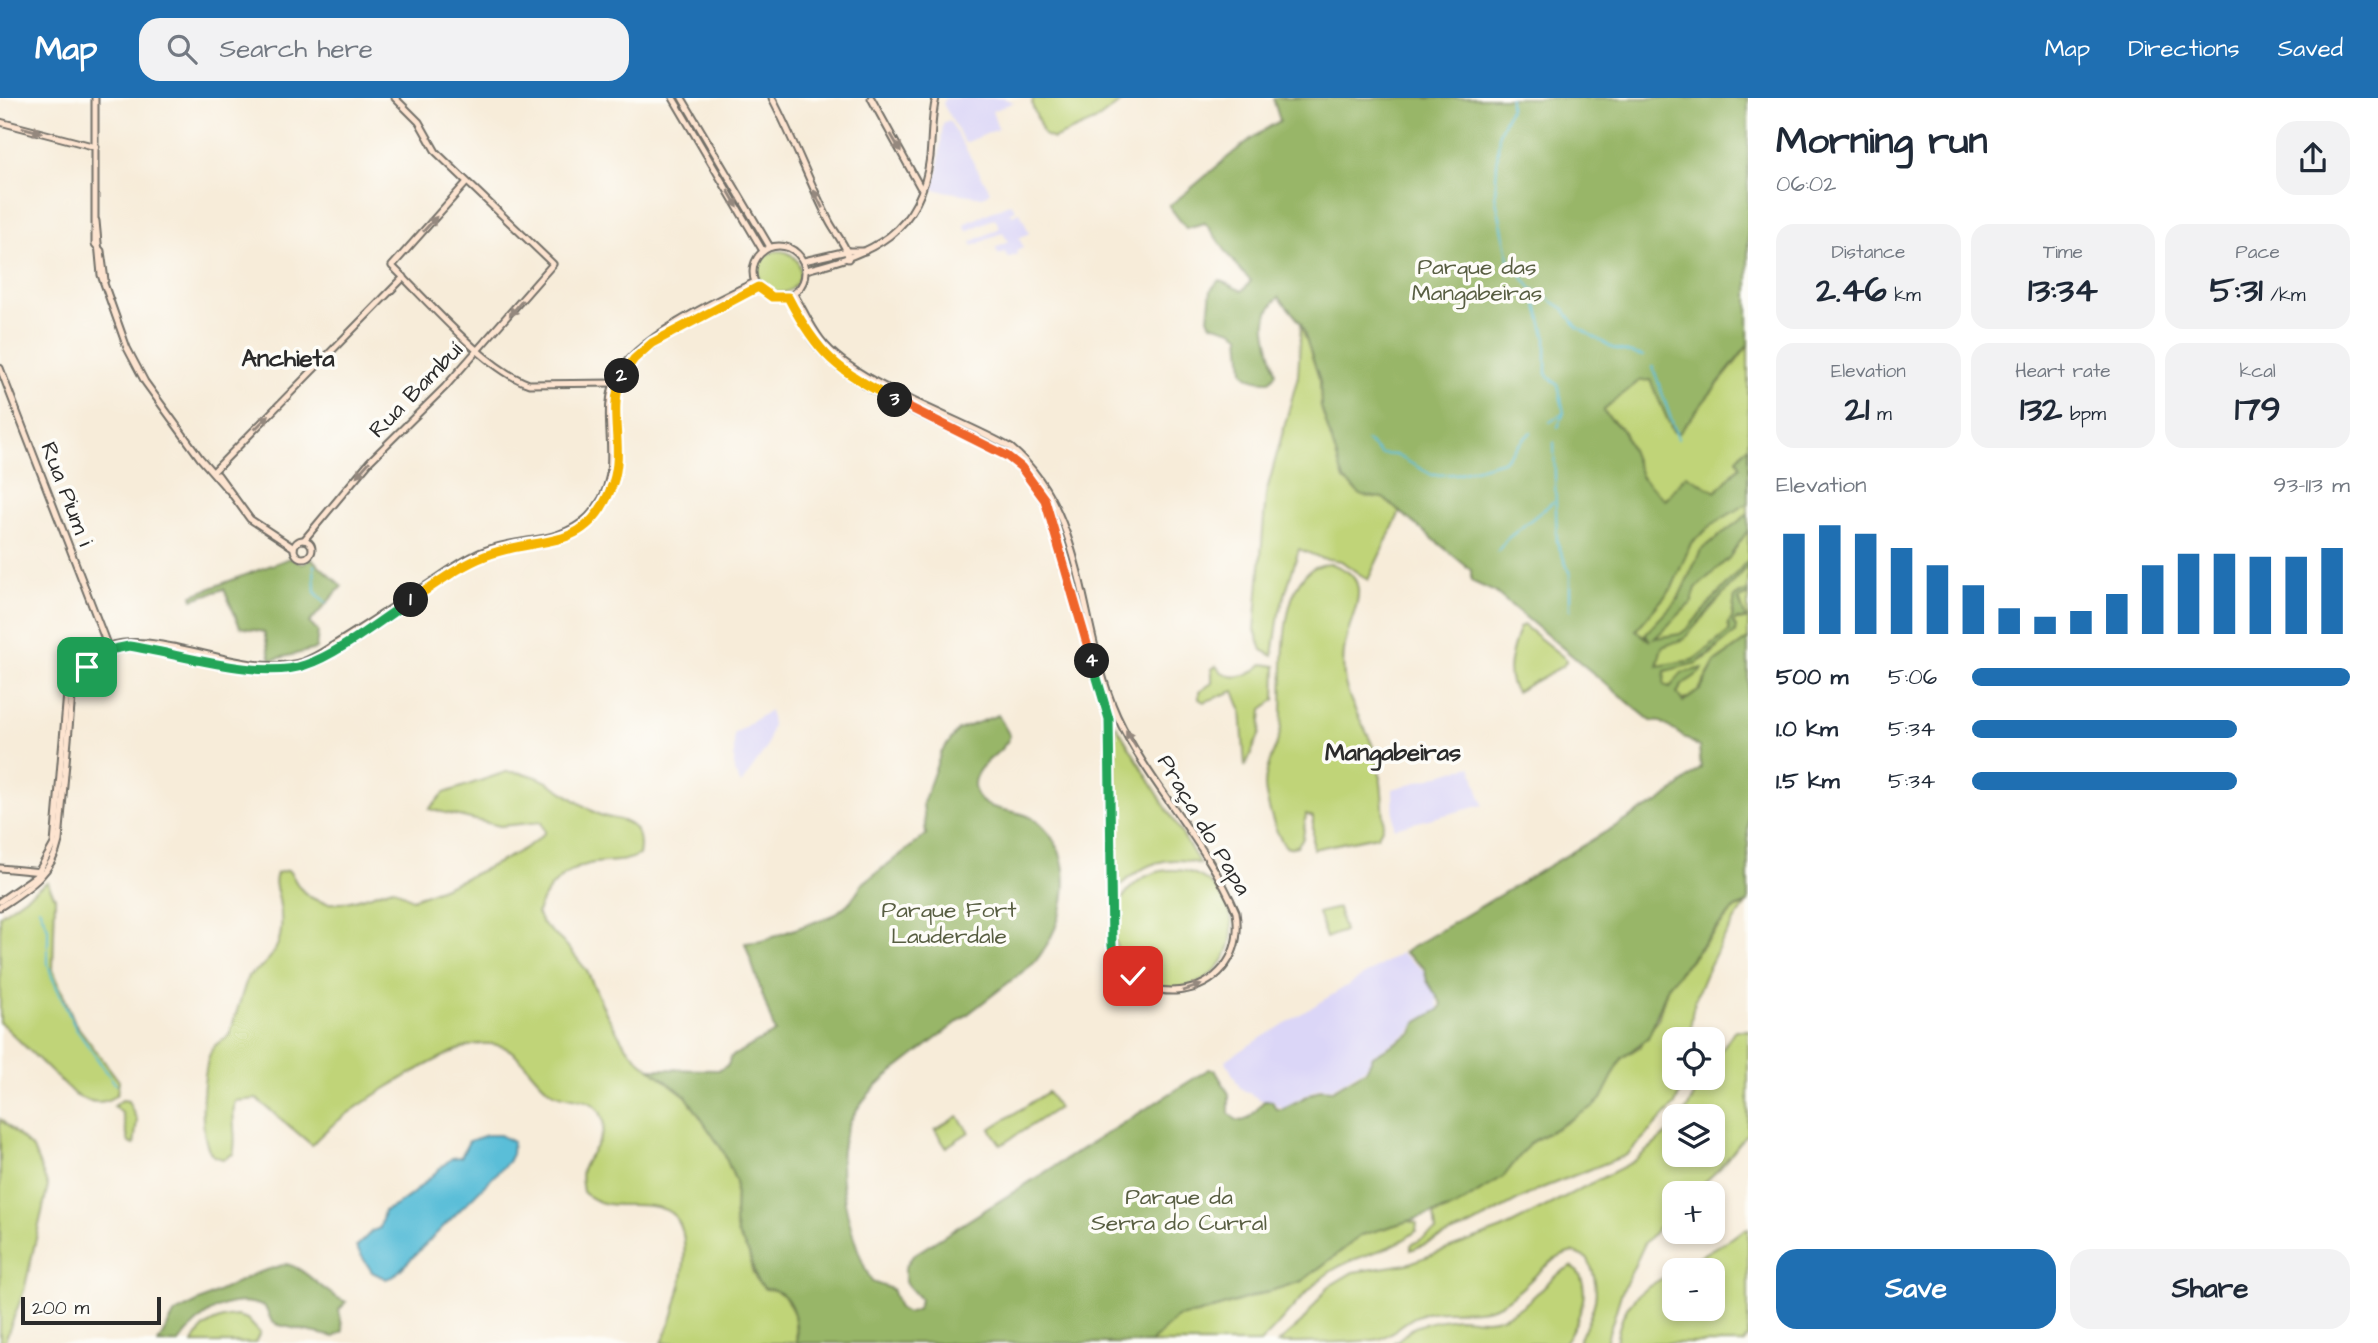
<!DOCTYPE html>
<html lang="en">
<head>
<meta charset="utf-8">
<style>
  body { margin:0; font-family:"Architects Daughter",sans-serif; background:#f2f2f3; color:#1f2937; height:100vh; display:flex; flex-direction:column; font-size:26px; white-space:nowrap }
  * { box-sizing:border-box; margin:0 }
  p { font-size:23px; color:#747a83 }
  .icon { flex:none; width:38px; height:38px; fill:none; stroke:currentColor; stroke-width:2; stroke-linecap:round; stroke-linejoin:round }
  .map { position:relative; flex:1; overflow:hidden }
  .panel { display:flex; flex-direction:column; background:#fff; width:630px }
  .panel>* { flex:none }
  .tools { position:absolute; left:1662px; top:929px; display:grid; gap:14px }
  .tools a { display:grid; place-items:center; width:63px; height:63px; border-radius:14px; background:#fff; box-shadow:0 4px 10px #0003; font-size:35px }
  .scale { position:absolute; left:21px; bottom:18px; width:140px; box-sizing:border-box; padding-left:7px; border:4px solid #2b2b2b; border-top:0; font-size:19px; line-height:24px; white-space:nowrap; color:#2b2b2b; -webkit-text-stroke:5px #fdfcf7; paint-order:stroke }
  .pin { position:absolute; display:grid; place-items:center; width:60px; height:60px; color:#fff; margin:-30px; border-radius:14px; box-shadow:0 4px 10px #0006 }
  .km { position:absolute; width:35px; height:35px; margin:-18px; border-radius:50%; background:#222; color:#fff; font-size:19px; line-height:35px; text-align:center }
  .round { display:grid; place-items:center; flex:none; width:74px; height:74px; border-radius:21px; background:#f2f2f3 }
  .headline { display:flex; align-items:center; justify-content:space-between; height:119px; padding:0 28px }
  h1 { font-size:38px; font-weight:700; line-height:52px }
  .figures { display:grid; grid-template-columns:repeat(3,1fr); gap:10px; height:119px; padding:7px 28px }
  .figures div { display:grid; align-content:center; border-radius:18px; background:#f2f2f3; text-align:center }
  .figures b { font-size:35px; font-weight:700 }
  .figures small { font-size:19px; font-weight:400 }
  .figures p { font-size:19px }
  .chart { height:196px; padding:14px 28px }
  .chart p { display:flex; justify-content:space-between }
  .chart svg { width:100%; height:126px; margin-top:7px; stroke:#1f6fb2; stroke-width:6 }
  .cta { display:flex; gap:14px; margin-top:auto; padding:14px 28px }
  .cta a { flex:1; height:80px; border-radius:21px; background:#1f6fb2; color:#fff; font-size:28px; font-weight:700; line-height:80px; text-align:center }
  .cta a+a { background:#f2f2f3; color:#1f2937 }
  ul { padding:0 28px; list-style:none; font-size:23px }
  li { display:grid; grid-template-columns:112px 84px 1fr; align-items:center; height:52px }
  li i { height:18px; border-radius:9px; background:#1f6fb2 }
  header { display:flex; align-items:center; gap:42px; box-sizing:border-box; height:98px; padding:0 35px; background:#1f6fb2; color:#fff }
  header strong { font-size:33px }
  nav { display:flex; gap:38px; margin-inline-start:auto; font-size:24px }
  .search { width:490px; height:63px; background:#f2f2f3; display:flex; align-items:center; gap:18px; box-sizing:border-box; padding:0 24px; border-radius:21px; color:#747a83; font-size:26px }
  main { display:flex; flex:1; min-height:0 }
  .map>svg:first-child { display:block }
  .built { fill:#dbd6f7 }
  .green { fill:#c0d478; stroke:#768052; stroke-width:2 }
  .forest { fill:#98b668; stroke:#62704a; stroke-width:2 }
  .water { fill:#5abed8; stroke:#427482; stroke-width:2 }
  .lines { fill:none; stroke-linecap:round; stroke-linejoin:round }
  .stream { stroke:#5abed8; stroke-width:2 }
  .secondary-casing { stroke:#726f68; stroke-width:9 }
  .secondary { stroke:#fde4d0; stroke-width:5 }
  .oneway { fill:#94887e }
  .split-1-casing { stroke:#fff; stroke-width:14 }
  .split-2-casing { stroke:#fff; stroke-width:14 }
  .split-3-casing { stroke:#fff; stroke-width:14 }
  .split-4-casing { stroke:#fff; stroke-width:14 }
  .split-5-casing { stroke:#fff; stroke-width:14 }
  .split-1 { stroke:#22a559; stroke-width:9 }
  .split-2 { stroke:#f5b400; stroke-width:9 }
  .split-3 { stroke:#f5b400; stroke-width:9 }
  .split-4 { stroke:#f0652b; stroke-width:9 }
  .split-5 { stroke:#22a559; stroke-width:9 }
  .labels { text-anchor:middle; dominant-baseline:central; stroke-width:7; stroke-linejoin:round; paint-order:stroke }
  .park-label { font-size:23px; fill:#585e42; stroke:#fdfcf7 }
  .street-label { font-size:23px; fill:#2b2b2b; stroke:#fdfcf7 }
  .neighbourhood-label { font-size:24px; font-weight:bold; fill:#2b2b2b; stroke:#fdfcf7 }
</style>
</head>
<body>
<header>
<strong>Map</strong>
<div class="search"><svg class="icon" aria-label="search" viewBox="0 0 24 24"><circle cx="10" cy="10" r="6"/><path d="M15 15l6 6"/></svg>Search here</div>
<nav><a>Map</a><a>Directions</a><a>Saved</a></nav>
</header>
<main>
<div class="map">
<svg width="1748" height="1245" viewBox="0 0 1748 1245">
  <rect width="100%" height="100%" fill="#fdfcf7"/>
  <filter id="ink" filterUnits="userSpaceOnUse"><feTurbulence type="fractalNoise" baseFrequency=".0143" numOctaves="2"/><feDisplacementMap in="SourceGraphic" scale="14" xChannelSelector="R" yChannelSelector="G"/><feConvolveMatrix kernelMatrix="1 2 1 2 8 2 1 2 1" color-interpolation-filters="sRGB"/></filter>
  <filter id="wash" filterUnits="userSpaceOnUse"><feTurbulence type="fractalNoise" baseFrequency=".00686" numOctaves="4" result="noise"/><feDisplacementMap in="SourceGraphic" scale="28" xChannelSelector="R" yChannelSelector="G"/><feGaussianBlur stdDeviation="1.57" result="paint"/><feColorMatrix in="noise" values="0 0 0 0 0 0 0 0 0 0 0 0 0 0 0 0 0 1.4 0 .05"/><feComposite in="paint" operator="in"/></filter>
  <g filter="url(#wash)">
    <rect width="100%" height="100%" fill="#f7ecd9"/>
    <g class="built">
      <path d="M945,0h58l11,4 -22,9 6,18 -33,14 -22,-39z"/>
      <path d="M949,22l41,71 -7,6 -52,-8 7,-18 5,-48z"/>
      <path d="M1011,105l5,7 -5,2 1,3 8,-3 9,21 -10,5 4,9 -7,4 1,3 -9,4 -3,-6 -6,3 -4,-7 13,-6 -5,-10 -30,14 -2,-4 29,-14 -5,-10 -28,13 -3,-7z"/>
      <path d="M770,612l2,15 -6,24 -25,35 -7,-12v-38z"/>
      <path d="M1471,668l12,39 -89,23 -1,-39z"/>
      <path d="M1401,855l22,17 3,12 9,9 4,18 -23,12 -6,11 -38,23 -7,13 -33,20 -12,-1 -37,20 -7,-1 -2,-6h-13l-21,-12 -15,-28z"/>
    </g>
    <g class="green">
      <path d="M1033,0h93l-29,22 -44,19 -9,-4 -12,-30z"/>
      <circle cx="779" cy="174" r="21"/>
      <path d="M1301,225l19,58 1,26 12,36 39,51 11,4 17,14 -32,68 -27,-19 -20,-3 -22,-9 -20,65 -6,42 -11,-6 -7,-20 11,-136 32,-118z"/>
      <path d="M1748,247v101l-11,13 3,7 -24,26 -30,-17 -17,21 -7,3 -20,-21 -18,-46 -20,-20v-3l35,-28 11,-2 23,52 9,-1c20,-30 47,-55 66,-85z"/>
      <path d="M1748,405v88l-13,5 -5,35 -37,29 -35,7 2,-16 -24,-21 36,-42 19,-45 22,-19z"/>
      <path d="M1331,466c43,13 24,42 16,71 -4,16 -5,32 -2,48 5,24 20,42 28,64 7,19 9,39 10,59 1,12 2,21 -6,30l-64,13v-32l-7,-3 -3,24 -6,8 -9,2c-11,-6 -23,-50 -23,-63 0,-20 13,-37 16,-57 5,-38 -10,-166 50,-164z"/>
      <path d="M1748,497v44l-33,23 -19,33 -16,6 -3,-8 9,-14 17,-11 -21,5 -12,14 -7,-2 -1,-11c10,-9 20,-8 32,-11 21,-5 33,-28 41,-43h10l-6,-22z"/>
      <path d="M1523,527l44,35 -4,6 -47,26c-14,-18 -3,-44 3,-64z"/>
      <path d="M1263,566l13,2 -1,34 -13,9 -2,24 -15,34 -4,-58 -7,-18 -30,11 -5,-3v-7l13,-9v-14l4,-3c12,17 33,11 47,-2z"/>
      <path d="M1115,628l1,-1 84,139c-34,-11 -58,1 -83,24z"/>
      <path d="M506,674c40,-2 60,27 94,43 10,4 22,3 31,10 10,7 10,19 8,30 -16,9 -33,5 -50,9 -24,6 -45,25 -52,49l5,10 25,23 20,25 20,44 18,30 15,16 46,35 37,55 13,31 -1,43 14,29 3,17 5,10 27,14 10,19 3,29h-135c13,-26 41,-116 4,-133 -28,-12 -59,5 -83,-18 -1,-7 -3,-15 -1,-22 6,-19 31,-34 18,-58 -10,-17 -33,-11 -48,-20 -18,-12 -31,-40 -51,-46 -9,-3 -23,-3 -32,0 -35,10 -136,71 -157,99l-55,-46 -22,2c-5,18 3,35 -2,53l-10,5c-1,0 -9,-3 -10,-4 -16,-13 -11,-89 -1,-106 4,-6 10,-9 17,-13l19,-60c31,-18 38,-42 31,-76 -2,-12 -6,-15 -2,-27l11,-3c5,5 7,12 12,18 26,30 63,8 93,0l19,11c26,-8 118,-47 133,-67l-4,-10 -41,4 -71,-17 15,-16z"/>
      <circle cx="1173" cy="831" r="59"/>
      <path d="M47,784l8,15 -2,73 22,53 44,58 -2,13c-13,12 -27,9 -42,1l-75,-73v-107z"/>
      <path d="M1745,808c-19,25 -61,98 -53,128l10,5 -27,1v38h11l-11,27 -48,50 -90,35 -67,36 -59,24v-5l25,-14 -2,-16 21,-8 49,-31 26,-33 36,-20 35,-24 14,-31 7,-10 19,-12 17,-27 10,-33 67,-78z"/>
      <path d="M1338,810l6,23 -18,7 -8,-25z"/>
      <path d="M1735,932h13v102l-28,36 -24,22 -5,3 -16,1v14l-30,35 -24,51 -15,49h-28c15,-33 26,-48 10,-84l-15,-7c-32,8 -44,37 -73,52 -19,10 -48,5 -69,8 -21,2 -33,19 -51,27 -26,4 -74,4 -102,4l24,-21 26,-35 25,-15 54,-8 95,-35 131,-67 42,-35v28h38v-39h-30l21,-38h9v-16z"/>
      <path d="M1048,994l10,16 -57,37 -11,-16z"/>
      <path d="M122,1002l6,1 9,19 -3,25 -5,-2 -7,-30 -8,-7z"/>
      <path d="M958,1018l11,16 -23,15 -11,-17z"/>
      <path d="M0,1021l33,30 15,37 -24,105 -20,52h-4z"/>
      <path d="M1408,1123l9,2 -1,8c-25,21 -56,22 -83,39 -28,18 -48,50 -73,73h-109l26,-26 20,-3 105,-33 60,-46z"/>
      <path d="M1748,1130v109l-5,6h-127c6,-42 23,-52 59,-72v38h38v-39h-37z"/>
      <path d="M1572,1168c24,19 6,57 -8,77h-171c8,-4 14,-12 22,-16 12,-5 31,-8 43,-9 16,0 28,5 44,-1 35,-14 41,-38 70,-51z"/>
      <path d="M237,1218l10,3 13,14 -5,10h-62c8,-18 24,-26 44,-27z"/>
    </g>
    <g class="forest">
      <path d="M1273,0h475v247l-69,88 -6,-1 -23,-52 -11,1 -35,28v3l20,20 18,46 23,22 21,-25 30,17 24,-26 -3,-7 11,-13v57l-35,21 -22,19 -19,45 -36,42 14,11 -5,-7 33,-35 23,-49 47,-36v16l-19,28 -33,30 -4,14 -37,36 25,-4 8,-6 60,-68v6l-64,73 -22,8 -5,19 36,-6 37,-29 -2,-8 4,-4 3,-23 13,-5v4l-9,4 7,20h-9l-4,4 3,4 -1,6 -38,30 -32,8 -1,14 6,2 12,-14 21,-5c-8,13 -18,9 -26,25l6,9 18,-13 14,-27 33,-23v264l-13,5 -25,27 -42,51 -20,52 -26,20 -21,41 -7,7 -64,37 -26,33 -49,31 -93,28 -60,46 -105,33 -20,3 -26,26h-354c0,-22 -4,-54 -32,-54l-8,-8 -8,-27 -11,-19 -3,-11 1,-42 -13,-31 -37,-55 -36,-27 69,1 9,-5 3,-8 44,-25 -30,-89 17,-2 72,-26 17,-14 11,-17 64,-49 -3,-32 18,-50 17,-23 40,-15 12,21c-7,19 -37,28 -36,50 3,30 44,20 61,34 47,35 32,104 -1,143l-149,115c-47,41 -51,80 -37,138 6,24 12,44 24,66l20,7 7,19 8,5 11,-4 2,-10 -15,-17v-14l7,-12 297,-187 6,1 14,24v19c15,19 25,-1 35,-12h8l4,8h6l39,-20 11,1 34,-20 7,-14 39,-23 4,-10 24,-14 2,-5 -15,-23 -3,-13 -20,-16 237,-141 19,-9 41,-34 -2,-21 -38,-25 -10,-1 -156,-129 -24,-11v-11l-88,-72 -21,-2 -18,-16 -23,-73 -1,-26 -19,-58 -22,-26c-25,22 -8,47 -3,76l-6,8c-10,0 -21,0 -27,-10l-3,-36 -8,-5 -21,-6 -3,-6 3,-28 8,-10 23,11 9,-10c-18,-17 -30,-38 -46,-58l-19,5 -17,-22c38,-28 70,-64 111,-85z"/>
      <path d="M290,460l13,6 9,-5 30,27 -33,37 9,8 -2,18 -45,11 -7,-28 -24,-5 -16,-38 -31,10 -1,-4z"/>
      <path d="M286,1166c21,4 36,29 60,38l-7,8 4,21 -9,6 -55,-12 -7,-3 -7,-15c-37,-15 -65,7 -86,36h-21l17,-30 79,-39z"/>
    </g>
    <path class="water" d="M487,1037h13l13,7 -1,12 -4,8 -114,114 -8,3 -14,-7 -16,-25 16,-16 8,-3 4,-17c28,-11 45,-35 68,-53l9,-1 8,-16z"/>
    <g class="lines">
      <g class="stream">
        <path d="M1510,0v10l-11,25 -4,62 14,64 23,30 32,20 13,18 36,21 30,8"/>
        <path d="M1533,193l13,47v36l12,11 6,28 -14,9"/>
        <path d="M1653,269l25,72"/>
        <path d="M1558,329l5,-12"/>
        <path d="M1367,343l14,13 15,1 36,20 24,-1 47,-13 28,-29"/>
        <path d="M1554,345l3,99 13,32v36"/>
        <path d="M1497,454l10,-13 46,-37"/>
        <path d="M314,467l1,27 11,11"/>
        <path d="M39,810l9,20v35l4,14 24,52 40,56"/>
      </g>
    </g>
  </g>
  <g filter="url(#ink)">
    <g class="lines">
      <g class="secondary-casing">
        <g id="secondary">
          <path d="M95,0v146l6,7 4,29"/>
          <path d="M673,0l90,153"/>
          <path d="M682,0l88,149"/>
          <path d="M772,0c21,40 37,83 57,123 6,12 19,26 19,38"/>
          <path d="M871,0l49,89"/>
          <path d="M0,24l96,25"/>
          <path d="M467,84l-75,84c35,34 93,103 137,118l86,-1"/>
          <path d="M96,123l5,54 26,73 18,34 55,76 27,31"/>
          <circle cx="779" cy="174" r="26"/>
          <path d="M804,163l43,-10h18"/>
          <path d="M806,172c67,-17 114,-36 124,-113 2,-20 1,-40 6,-59"/>
          <path d="M788,199c8,16 16,33 27,47 39,50 136,81 192,112 20,16 34,35 43,59l59,203 2,210c3,93 140,79 125,-16 -28,-68 -88,-129 -119,-196 -39,-87 -29,-203 -106,-268 -51,-30 -157,-64 -190,-108 -11,-14 -18,-31 -27,-46"/>
          <path d="M0,270l108,279"/>
          <path d="M214,373l190,-194"/>
          <path d="M218,377l32,44 44,29"/>
          <path d="M304,442l66,-79 75,-74 108,-123 -117,-112 -17,-30 -24,-24"/>
          <circle cx="303" cy="451" r="9"/>
          <path d="M0,770l42,4"/>
          <path d="M0,803l36,-25 18,-32 13,-151c32,-103 154,-14 227,-29 13,-2 26,-10 38,-18 33,-20 65,-42 98,-63 17,-11 35,-25 54,-32 35,-14 75,-6 104,-34 44,-44 7,-95 29,-141 17,-37 100,-76 138,-94"/>
          <path d="M0,809c27,-18 52,-32 59,-66l13,-146c8,-26 28,-48 57,-48 54,7 138,38 188,14 51,-32 109,-77 162,-103 36,-17 79,-7 110,-36 47,-45 13,-91 31,-141 14,-37 101,-79 138,-94"/>
        </g>
      </g>
      <use href="#secondary" class="secondary"/>
    </g>
    <defs><path id="oneway-solid" d="M-6-.8H1V-3.2L6.5 0L1 3.2V.8H-6Z" transform="scale(1.75)"/></defs>
    <g class="oneway">
      <use href="#oneway-solid" transform="translate(32 32) rotate(14)"/>
      <use href="#oneway-solid" transform="translate(896 45) rotate(60)"/>
      <use href="#oneway-solid" transform="translate(733 101) rotate(60)"/>
      <use href="#oneway-solid" transform="translate(818 101) rotate(-116)"/>
      <use href="#oneway-solid" transform="translate(430 126) rotate(-48)"/>
      <use href="#oneway-solid" transform="translate(516 210) rotate(130)"/>
      <use href="#oneway-solid" transform="translate(262 324) rotate(-45)"/>
      <use href="#oneway-solid" transform="translate(363 371) rotate(131)"/>
      <use href="#oneway-solid" transform="translate(1131 641) rotate(-121)"/>
      <use href="#oneway-solid" transform="translate(1192 890) rotate(-18)"/>
    </g>
  </g>
  <g class="lines" filter="url(#ink)">
    <g class="split-1-casing">
      <path id="split-1" d="M87,569l22,-17 20,-4c48,7 132,35 176,19 32,-10 77,-46 106,-65"/>
    </g>
    <g class="split-2-casing">
      <path id="split-2" d="M411,502c24,-15 48,-34 74,-44 55,-22 102,0 128,-73 12,-35 -6,-72 9,-107"/>
    </g>
    <g class="split-3-casing">
      <path id="split-3" d="M622,278l12,-17 18,-16 106,-56 14,10h16c30,58 49,73 107,103"/>
    </g>
    <g class="split-4-casing">
      <path id="split-4" d="M895,302l112,56 14,11 24,33 47,161"/>
    </g>
    <g class="split-5-casing">
      <path id="split-5" d="M1092,563l17,58 3,227 5,13 16,17"/>
    </g>
    <use href="#split-1" class="split-1"/>
    <use href="#split-2" class="split-2"/>
    <use href="#split-3" class="split-3"/>
    <use href="#split-4" class="split-4"/>
    <use href="#split-5" class="split-5"/>
  </g>
  <g class="labels">
    <g class="park-label">
      <text x="1477" y="169">Parque das<tspan x="1477" dy="26">Mangabeiras</tspan></text>
      <text x="949" y="812">Parque Fort<tspan x="949" dy="26">Lauderdale</tspan></text>
      <text x="1179" y="1099">Parque da<tspan x="1179" dy="26">Serra do Curral</tspan></text>
    </g>
    <g class="street-label">
      <text transform="translate(416 292) rotate(-46)">Rua Bambuí</text>
      <text transform="translate(67 396) rotate(69)">Rua Pium i</text>
      <text transform="translate(1204 727) rotate(59)">Praça do Papa</text>
    </g>
    <g class="neighbourhood-label">
      <text x="288" y="261">Anchieta</text>
      <text x="1393" y="655">Mangabeiras</text>
    </g>
  </g>
</svg>
<div class="tools">
<a><svg class="icon" aria-label="locate" viewBox="0 0 24 24"><circle cx="12" cy="12" r="6"/><path d="M12 2v4M12 18v4M2 12h4M18 12h4"/></svg></a>
<a><svg class="icon" aria-label="layers" viewBox="0 0 24 24"><path d="M12 4l9 5-9 5-9-5zM3 14l9 5 9-5"/></svg></a>
<a>+</a>
<a>−</a>
</div>
<div class="scale">200 m</div>
<div class="pin" style="left:87px;top:569px;background:#1e9e55"><svg class="icon" aria-label="arrive" viewBox="0 0 24 24"><path d="M6 21V4h12l-3 4 3 4H6"/></svg></div>
<div class="pin" style="left:1133px;top:878px;background:#d93025"><svg class="icon" aria-label="check" viewBox="0 0 24 24"><path d="M5 12l5 5 9-10"/></svg></div>
<b class="km" style="left:411px;top:502px">1</b>
<b class="km" style="left:622px;top:278px">2</b>
<b class="km" style="left:895px;top:302px">3</b>
<b class="km" style="left:1092px;top:563px">4</b>
</div>
<section class="panel">
<div class="headline"><div><h1>Morning run</h1><p>06:02</p></div><a class="round"><svg class="icon" aria-label="share" viewBox="0 0 24 24"><path d="M12 15V3M7 8l5-5 5 5M5 13v7h14v-7"/></svg></a></div>
<div class="figures">
<div><p>Distance</p><b>2.46<small> km</small></b></div>
<div><p>Time</p><b>13:34</b></div>
<div><p>Pace</p><b>5:31<small> /km</small></b></div>
</div>
<div class="figures">
<div><p>Elevation</p><b>21<small> m</small></b></div>
<div><p>Heart rate</p><b>132<small> bpm</small></b></div>
<div><p>kcal</p><b>179</b></div>
</div>
<div class="chart"><p><span>Elevation</span>93–113 m</p>
<svg viewBox="0 0 160 44" preserveAspectRatio="none"><path d="M5 44V9M15 44V6M25 44V9M35 44V14M45 44V20M55 44V27M65 44V35M75 44V38M85 44V36M95 44V30M105 44V20M115 44V16M125 44V16M135 44V17M145 44V17M155 44V14"/></svg>
</div>
<ul>
<li><b>500 m</b>5:06<i style="width:100%"></i></li>
<li><b>1.0 km</b>5:34<i style="width:70%"></i></li>
<li><b>1.5 km</b>5:34<i style="width:70%"></i></li>
</ul>
<div class="cta"><a>Save</a><a>Share</a></div>
</section>
</main>
</body>
</html>
